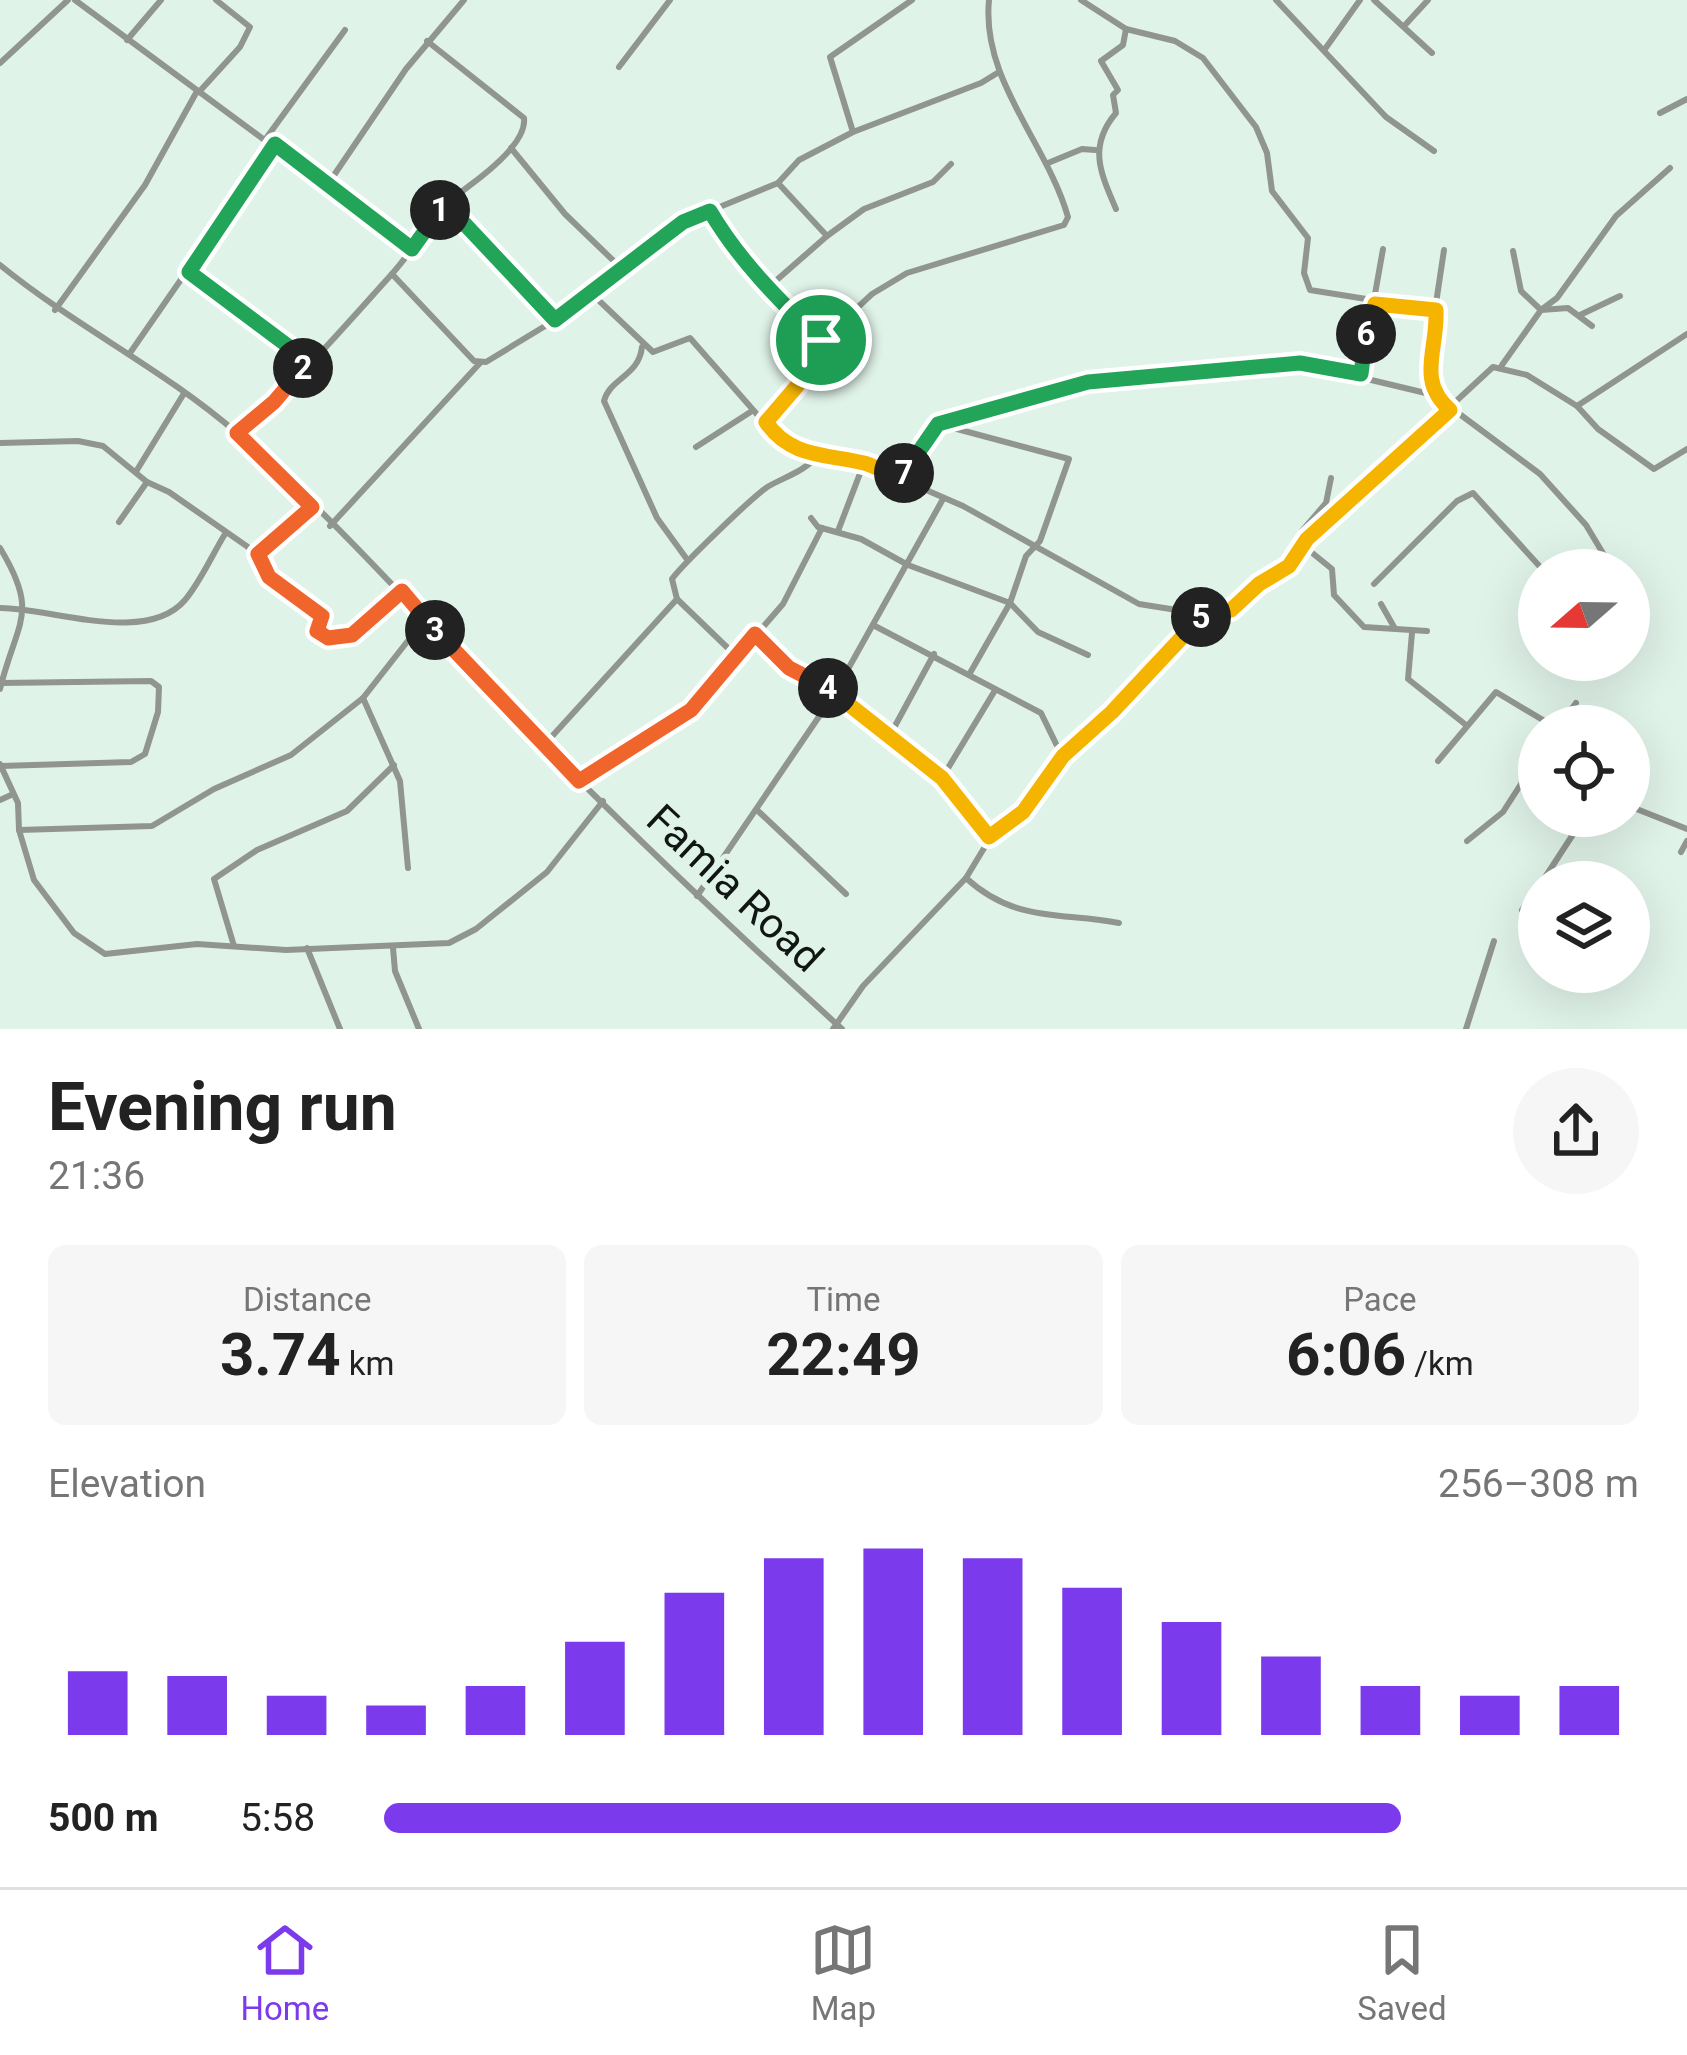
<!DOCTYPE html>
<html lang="en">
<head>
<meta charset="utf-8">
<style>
  body { margin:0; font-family:Roboto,sans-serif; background:#f6f6f6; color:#222; height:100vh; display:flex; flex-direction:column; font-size:45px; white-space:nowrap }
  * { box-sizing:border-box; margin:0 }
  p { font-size:39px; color:#767676 }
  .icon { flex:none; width:66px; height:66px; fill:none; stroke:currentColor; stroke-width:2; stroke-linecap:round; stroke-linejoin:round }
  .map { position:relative; height:1029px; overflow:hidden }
  .details { display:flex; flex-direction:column; background:#fff; flex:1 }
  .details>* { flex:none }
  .needle { width:78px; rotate:250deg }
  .controls { position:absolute; left:1518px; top:549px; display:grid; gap:24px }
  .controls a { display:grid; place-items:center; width:132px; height:132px; border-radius:50%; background:#fff; box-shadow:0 12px 48px #0002; font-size:60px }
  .pin { position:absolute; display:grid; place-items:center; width:102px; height:102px; color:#fff; margin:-51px; border:6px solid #fff; border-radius:50%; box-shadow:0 3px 12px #0007 }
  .km { position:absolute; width:60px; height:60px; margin:-30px; border-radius:50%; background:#222; color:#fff; font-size:33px; line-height:60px; text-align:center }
  .round { display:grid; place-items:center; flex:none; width:126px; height:126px; border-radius:63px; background:#f6f6f6 }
  .overview { display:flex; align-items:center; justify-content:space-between; height:204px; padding:0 48px }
  h1 { font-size:66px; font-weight:700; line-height:90px }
  .figures { display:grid; grid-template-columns:repeat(3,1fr); gap:18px; height:204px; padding:12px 48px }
  .figures div { display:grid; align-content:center; border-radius:18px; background:#f6f6f6; text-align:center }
  .figures b { font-size:60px; font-weight:700 }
  .figures small { font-size:33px; font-weight:400 }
  .figures p { font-size:33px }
  .chart { height:336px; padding:24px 48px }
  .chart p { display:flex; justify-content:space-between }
  .chart svg { width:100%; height:216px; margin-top:12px; stroke:#7c3aed; stroke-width:6 }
  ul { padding:0 48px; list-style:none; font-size:39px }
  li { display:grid; grid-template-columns:192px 144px 1fr; align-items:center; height:90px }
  li i { height:30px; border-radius:15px; background:#7c3aed }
  .dock { display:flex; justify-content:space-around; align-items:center; height:168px; border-top:3px solid #e0e0e0; background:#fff; font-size:33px; color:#767676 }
  .dock a { display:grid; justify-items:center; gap:6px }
  .dock .on { color:#7c3aed }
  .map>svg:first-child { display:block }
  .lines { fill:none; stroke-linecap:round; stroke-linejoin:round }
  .street { stroke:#90958f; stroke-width:6 }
  .split-1-casing { stroke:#fff; stroke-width:24 }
  .split-2-casing { stroke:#fff; stroke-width:24 }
  .split-3-casing { stroke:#fff; stroke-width:24 }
  .split-4-casing { stroke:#fff; stroke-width:24 }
  .split-5-casing { stroke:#fff; stroke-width:24 }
  .split-6-casing { stroke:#fff; stroke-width:24 }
  .split-7-casing { stroke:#fff; stroke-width:24 }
  .split-8-casing { stroke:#fff; stroke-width:24 }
  .split-1 { stroke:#22a559; stroke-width:15 }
  .split-2 { stroke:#22a559; stroke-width:15 }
  .split-3 { stroke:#f0652b; stroke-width:15 }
  .split-4 { stroke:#f0652b; stroke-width:15 }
  .split-5 { stroke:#f5b400; stroke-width:15 }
  .split-6 { stroke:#f5b400; stroke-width:15 }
  .split-7 { stroke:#22a559; stroke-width:15 }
  .split-8 { stroke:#f5b400; stroke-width:15 }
  .labels { text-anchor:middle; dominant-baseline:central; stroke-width:12; stroke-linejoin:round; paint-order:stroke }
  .street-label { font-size:42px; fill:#101613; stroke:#e0f3e9 }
</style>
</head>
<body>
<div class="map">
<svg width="1687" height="1029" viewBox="0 0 1687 1029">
  <rect width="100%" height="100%" fill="#e0f3e9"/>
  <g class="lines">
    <g class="street">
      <path d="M75,0l337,249"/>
      <path d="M1081,0l45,29 49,12 28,17 53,69 11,26 5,38 36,47 -4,35 6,17 125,20 -7,55 6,30"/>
      <path d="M1276,0l110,117 48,34"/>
      <path d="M1374,0l58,53"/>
      <path d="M1406,24l22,-24"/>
      <path d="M127,40l34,-40"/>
      <path d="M1325,49l35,-49"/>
      <path d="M0,63l68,-63"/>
      <path d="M619,67l51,-67"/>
      <path d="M199,92l41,-45 10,-20 -34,-27"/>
      <path d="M1660,113l27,-14"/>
      <path d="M853,132l-23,-75 82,-57"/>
      <path d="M267,137l78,-107"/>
      <path d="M511,148l54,66 57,55"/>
      <path d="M1048,163l34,-14 13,1"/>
      <path d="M328,184l78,-115 58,-69"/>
      <path d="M445,203l110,117"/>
      <path d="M1116,209c-16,-37 -28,-63 0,-96l-3,-18 5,-5 -17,-29 22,-16 3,-16"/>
      <path d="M710,211c28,48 70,91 111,130"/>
      <path d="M827,236l37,-27 69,-27 18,-18"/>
      <path d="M1513,251l8,40 20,19 16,-12 59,-82 54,-48"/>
      <path d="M0,265c76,62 165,105 238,169 121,106 225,231 339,344 86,86 175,169 265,251"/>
      <path d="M189,272l119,89"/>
      <path d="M392,274l82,87 12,1 69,-42 128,-98 95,-39 21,-23 54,-28 128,-49 18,-11"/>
      <path d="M771,285l56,-49 -49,-53"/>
      <path d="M591,293l62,59 37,-14 86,98 23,15 65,12 99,43 176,98 63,10"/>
      <path d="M55,310l90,-125 51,-92"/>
      <path d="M1435,310l9,-60"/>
      <path d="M1580,315l40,-19"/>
      <path d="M642,347c-3,29 -32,31 -38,54l53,117 29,40"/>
      <path d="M130,353l145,-209"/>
      <path d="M1502,365l39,-55 27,-2 24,18"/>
      <path d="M1361,373l22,-124"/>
      <path d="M1577,406l21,23 56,40 33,-20"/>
      <path d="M766,422l31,-36 13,-34 62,-58 35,-21 157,-48 4,-8c-21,-74 -87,-137 -79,-217"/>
      <path d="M942,425l127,34 -29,82 -14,15 -16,47 -40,70"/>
      <path d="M237,433c56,-46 105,-104 154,-158 27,-30 45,-65 78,-89 19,-14 58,-44 55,-68l-97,-77"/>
      <path d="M0,443l78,-2 25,5 44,36 22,10 89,62 11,23 53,39 -5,15 11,7 24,-3 50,-44"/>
      <path d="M696,447l56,-36"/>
      <path d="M137,470l46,-75"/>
      <path d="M901,478l37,-54 84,-27 136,-25 142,-9 134,32 106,79 46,51 27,45"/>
      <path d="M1331,478l-5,25 -24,28 3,16 27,22 2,26 30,32 63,4"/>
      <path d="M811,518l7,9 43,12 47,26 102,38 28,29 50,23"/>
      <path d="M119,522l28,-40"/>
      <path d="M330,526l150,-163"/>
      <path d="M838,531l26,-68"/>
      <path d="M0,548c40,66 17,72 0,141"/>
      <path d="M258,554l54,-47"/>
      <path d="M1374,584l83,-83 16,-8 70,77"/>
      <path d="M1381,604l13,23"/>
      <path d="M0,608c47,-1 146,38 185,-8 16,-19 27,-45 40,-66"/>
      <path d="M873,625l168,88 21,43"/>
      <path d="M1412,633l-4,46 58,46"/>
      <path d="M755,634l34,34 43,23 110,87 47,58"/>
      <path d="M734,654l-57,-55 -5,-20c9,-13 83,-85 97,-93 18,-10 36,-15 49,-31"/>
      <path d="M0,683l151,-2 8,6 -1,25 -13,42 -14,8 -130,4"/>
      <path d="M363,698l37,83 8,87"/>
      <path d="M1559,726l17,-23"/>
      <path d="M889,737l45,-83"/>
      <path d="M545,744l132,-145"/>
      <path d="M1064,753l24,-24"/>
      <path d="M1438,761l58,-69 57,34"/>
      <path d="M0,764l18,39 1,27 15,50 40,53 31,21 92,-10 89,6 163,-7 27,-14 71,-57 56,-71"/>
      <path d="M942,778l52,-86"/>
      <path d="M579,781l112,-71 92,-106 39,-76"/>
      <path d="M1522,781l17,15"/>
      <path d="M0,800l11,-5"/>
      <path d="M1629,806l58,23"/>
      <path d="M757,810l89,84"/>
      <path d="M19,830l133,-4 62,-37 77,-34 72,-57 62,-79"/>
      <path d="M1467,841l36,-29 36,-56"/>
      <path d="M1681,852l6,-11"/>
      <path d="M966,878c49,45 95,34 153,45"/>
      <path d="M1542,882l43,-66"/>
      <path d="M697,896l136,-200 110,-197"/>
      <path d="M1522,910l17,-24"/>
      <path d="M234,946l-20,-67 43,-29 90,-39 47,-46"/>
      <path d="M307,948l33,81"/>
      <path d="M393,948l2,23 24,58"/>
      <path d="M833,1029l30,-43 103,-108 29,-48 28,-18 39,-56 57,-50 51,-61 35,-31 26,-3 28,-28 25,-13 23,-31 186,-172 34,8 50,31 110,-72"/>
      <path d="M1466,1029l28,-88"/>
    </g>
  </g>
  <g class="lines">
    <g class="split-1-casing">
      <path id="split-1" d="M440,210l5,-7 110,117 128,-98 27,-11c28,48 70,91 111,129"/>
    </g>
    <g class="split-2-casing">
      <path id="split-2" d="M303,368l5,-7 -119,-89 86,-128 137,105 28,-39"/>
    </g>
    <g class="split-3-casing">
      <path id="split-3" d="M303,368l-29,34 -37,31 75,74 -54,47 11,23 53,39 -5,15 11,7 24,-3 50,-44 33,39"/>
    </g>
    <g class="split-4-casing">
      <path id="split-4" d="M435,630l144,151 112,-71 64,-76 34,34 39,20"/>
    </g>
    <g class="split-5-casing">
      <path id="split-5" d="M828,688l114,90 47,59 34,-25 40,-56 49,-44 89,-95"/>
    </g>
    <g class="split-6-casing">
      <path id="split-6" d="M1201,617l30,-7 28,-26 30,-18 18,-27 143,-129c-34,-30 -12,-60 -14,-100l-61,-6 -9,30"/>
    </g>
    <g class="split-7-casing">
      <path id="split-7" d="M904,473l34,-49 150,-42 212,-19 61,11 5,-40"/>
    </g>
    <g class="split-8-casing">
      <path id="split-8" d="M821,340l-24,46 -31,36c24,36 61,32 98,41 12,3 24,12 37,15l3,-5"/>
    </g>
    <use href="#split-1" class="split-1"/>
    <use href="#split-2" class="split-2"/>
    <use href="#split-3" class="split-3"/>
    <use href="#split-4" class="split-4"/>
    <use href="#split-5" class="split-5"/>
    <use href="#split-6" class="split-6"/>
    <use href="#split-7" class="split-7"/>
    <use href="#split-8" class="split-8"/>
  </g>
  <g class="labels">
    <g class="street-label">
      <text transform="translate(735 888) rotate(43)">Famia Road</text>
    </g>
  </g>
</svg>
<div class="controls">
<a><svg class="needle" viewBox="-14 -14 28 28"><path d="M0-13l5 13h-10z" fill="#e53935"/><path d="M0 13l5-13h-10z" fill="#767676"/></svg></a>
<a><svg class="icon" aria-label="locate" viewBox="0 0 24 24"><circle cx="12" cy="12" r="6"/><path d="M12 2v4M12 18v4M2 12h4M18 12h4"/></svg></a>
<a><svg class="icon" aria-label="layers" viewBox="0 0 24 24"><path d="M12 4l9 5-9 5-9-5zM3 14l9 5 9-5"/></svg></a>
</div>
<div class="pin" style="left:821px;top:340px;background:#1e9e55"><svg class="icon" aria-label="arrive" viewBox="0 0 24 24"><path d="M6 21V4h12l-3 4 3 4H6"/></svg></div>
<b class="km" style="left:440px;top:210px">1</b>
<b class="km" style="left:303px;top:368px">2</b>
<b class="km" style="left:435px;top:630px">3</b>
<b class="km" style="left:828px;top:688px">4</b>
<b class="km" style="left:1201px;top:617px">5</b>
<b class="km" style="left:1366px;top:334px">6</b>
<b class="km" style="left:904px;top:473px">7</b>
</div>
<section class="details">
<div class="overview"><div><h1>Evening run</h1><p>21:36</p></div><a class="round"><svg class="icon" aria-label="share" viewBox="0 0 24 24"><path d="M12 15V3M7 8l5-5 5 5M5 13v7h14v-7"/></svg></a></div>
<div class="figures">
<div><p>Distance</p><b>3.74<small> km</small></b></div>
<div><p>Time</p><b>22:49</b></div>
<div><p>Pace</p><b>6:06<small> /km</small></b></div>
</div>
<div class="chart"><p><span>Elevation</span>256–308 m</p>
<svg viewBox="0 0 160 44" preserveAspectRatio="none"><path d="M5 44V31M15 44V32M25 44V36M35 44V38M45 44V34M55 44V25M65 44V15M75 44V8M85 44V6M95 44V8M105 44V14M115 44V21M125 44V28M135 44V34M145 44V36M155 44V34"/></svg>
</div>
<ul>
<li><b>500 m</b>5:58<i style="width:81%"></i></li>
</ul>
</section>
<nav class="dock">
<a class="on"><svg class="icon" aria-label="home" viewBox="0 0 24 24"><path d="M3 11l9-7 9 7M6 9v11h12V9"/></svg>Home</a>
<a><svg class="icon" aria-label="map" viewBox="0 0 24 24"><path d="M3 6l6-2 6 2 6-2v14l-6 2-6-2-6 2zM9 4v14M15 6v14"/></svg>Map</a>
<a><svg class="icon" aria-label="saved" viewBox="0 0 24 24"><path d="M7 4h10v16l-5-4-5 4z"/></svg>Saved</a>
</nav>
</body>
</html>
